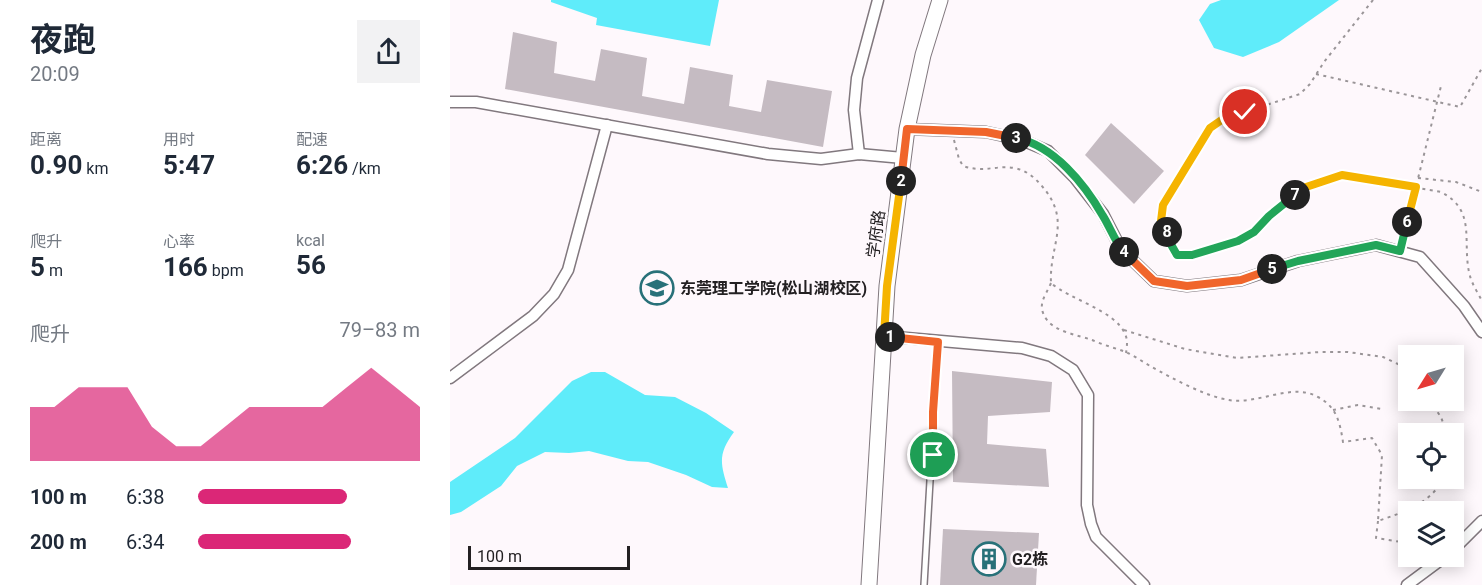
<!DOCTYPE html>
<html lang="zh">
<head>
<meta charset="utf-8">
<style>
  body { margin:0; font-family:Roboto,"Noto Sans SC",sans-serif; background:#f2f2f3; color:#1f2937; height:100vh; display:flex; flex-direction:column; font-size:22px; white-space:nowrap }
  * { box-sizing:border-box; margin:0 }
  p { font-size:20px; color:#747a83 }
  .icon { flex:none; width:33px; height:33px; fill:none; stroke:currentColor; stroke-width:2; stroke-linecap:round; stroke-linejoin:round }
  .map { position:relative; flex:1; overflow:hidden }
  .side { display:flex; flex-direction:column; background:#fff; width:450px }
  .side>* { flex:none }
  .needle { width:39px; rotate:233deg }
  .controls { position:absolute; left:948px; top:345px; display:grid; gap:12px }
  .controls a { display:grid; place-items:center; width:66px; height:66px; border-radius:0px; background:#fff; box-shadow:0 3px 15px #0003; font-size:30px }
  .scale { position:absolute; left:18px; bottom:15px; width:162px; box-sizing:border-box; padding-left:6px; border:3px solid #232022; border-top:0; font-size:16px; line-height:21px; white-space:nowrap; color:#232022; -webkit-text-stroke:4px #fef8fc; paint-order:stroke }
  .pin { position:absolute; display:grid; place-items:center; width:51px; height:51px; color:#fff; margin:-26px; border:3px solid #fff; border-radius:50%; box-shadow:0 2px 6px #0007 }
  .km { position:absolute; width:30px; height:30px; margin:-15px; border-radius:50%; background:#222; color:#fff; font-size:16px; line-height:30px; text-align:center }
  .round { display:grid; place-items:center; flex:none; width:63px; height:63px; border-radius:0px; background:#f2f2f3 }
  .overview { display:flex; align-items:center; justify-content:space-between; height:102px; padding:0 30px }
  h1 { font-size:33px; font-weight:700; line-height:45px }
  .stats { display:grid; grid-template-columns:repeat(3,1fr); gap:9px; height:102px; padding:6px 30px }
  .stats div { display:grid; align-content:center }
  .stats b { font-size:26px; font-weight:700 }
  .stats small { font-size:16px; font-weight:400 }
  .stats p { font-size:16px }
  .chart { height:168px; padding:12px 30px }
  .chart p { display:flex; justify-content:space-between }
  .chart svg { width:100%; height:108px; margin-top:6px; fill:#db2777; opacity:.7 }
  ul { padding:0 30px; list-style:none; font-size:20px }
  li { display:grid; grid-template-columns:96px 72px 1fr; align-items:center; height:45px }
  li i { height:15px; border-radius:8px; background:#db2777 }
  main { display:flex; flex:1; min-height:0 }
  .map>svg:first-child { display:block }
  .water { fill:#5fecfa }
  .building { fill:#c5bbc2 }
  .lines { fill:none; stroke-linecap:round; stroke-linejoin:round }
  .lane-casing { stroke:#81787e; stroke-width:8 }
  .street-casing { stroke:#81787e; stroke-width:13 }
  .secondary-casing { stroke:#81787e; stroke-width:17 }
  .path { stroke:#9a9598; stroke-width:2; stroke-dasharray:3 4.5; stroke-linecap:butt }
  .lane { stroke:#fff; stroke-width:5 }
  .street { stroke:#fff; stroke-width:10 }
  .secondary { stroke:#fff; stroke-width:15 }
  .split-1-casing { stroke:#fff; stroke-width:12 }
  .split-2-casing { stroke:#fff; stroke-width:12 }
  .split-3-casing { stroke:#fff; stroke-width:12 }
  .split-4-casing { stroke:#fff; stroke-width:12 }
  .split-5-casing { stroke:#fff; stroke-width:12 }
  .split-6-casing { stroke:#fff; stroke-width:12 }
  .split-7-casing { stroke:#fff; stroke-width:12 }
  .split-8-casing { stroke:#fff; stroke-width:12 }
  .split-9-casing { stroke:#fff; stroke-width:12 }
  .split-1 { stroke:#f0652b; stroke-width:8 }
  .split-2 { stroke:#f5b400; stroke-width:8 }
  .split-3 { stroke:#f0652b; stroke-width:8 }
  .split-4 { stroke:#22a559; stroke-width:8 }
  .split-5 { stroke:#f0652b; stroke-width:8 }
  .split-6 { stroke:#22a559; stroke-width:8 }
  .split-7 { stroke:#f5b400; stroke-width:8 }
  .split-8 { stroke:#22a559; stroke-width:8 }
  .split-9 { stroke:#f5b400; stroke-width:8 }
  .labels { text-anchor:middle; dominant-baseline:central; stroke-width:5; stroke-linejoin:round; paint-order:stroke }
  .street-label { font-size:16px; fill:#232022; stroke:#fef8fc }
  .poi-label { font-size:16px; font-weight:bold; fill:#232022; stroke:#fef8fc; text-anchor:start }
</style>
</head>
<body>
<main>
<section class="side">
<div class="overview"><div><h1>夜跑</h1><p>20:09</p></div><a class="round"><svg class="icon" aria-label="share" viewBox="0 0 24 24"><path d="M12 15V3M7 8l5-5 5 5M5 13v7h14v-7"/></svg></a></div>
<div class="stats">
<div><p>距离</p><b>0.90<small> km</small></b></div>
<div><p>用时</p><b>5:47</b></div>
<div><p>配速</p><b>6:26<small> /km</small></b></div>
</div>
<div class="stats">
<div><p>爬升</p><b>5<small> m</small></b></div>
<div><p>心率</p><b>166<small> bpm</small></b></div>
<div><p>kcal</p><b>56</b></div>
</div>
<div class="chart"><p><span>爬升</span>79–83 m</p>
<svg viewBox="0 0 160 44" preserveAspectRatio="none"><path d="M0 44V22L10 22L20 14L30 14L40 14L50 30L60 38L70 38L80 30L90 22L100 22L110 22L120 22L130 14L140 6L150 14L160 22V44z"/></svg>
</div>
<ul>
<li><b>100 m</b>6:38<i style="width:67%"></i></li>
<li><b>200 m</b>6:34<i style="width:69%"></i></li>
</ul>
</section>
<div class="map">
<svg width="1032" height="585" viewBox="0 0 1032 585">
  <rect width="100%" height="100%" fill="#fef8fc"/>
  <g class="water">
    <path d="M101,0h168l-9,46 -114,-21 1,-7 -46,-16z"/>
    <path d="M771,0h118l-60,42 -36,15 -29,-9 -15,-28 11,-16z"/>
    <path d="M141,372h14l40,23 30,2 31,16 28,19c-16,22 -14,31 -6,56l-16,-1 -26,-12 -38,-13 -20,-1 -39,-10 -20,2 -24,-1 -28,14 -16,20 -40,26 -11,3v-33l65,-44 57,-57z"/>
  </g>
  <g class="building">
    <path d="M63,32l44,10 -3,31 41,8 6,-32 46,9 -5,38 42,8 6,-37 43,8 -4,31 32,6 6,-32 65,11 -9,56 -318,-58z"/>
    <path d="M661,123l53,48 -30,33 -49,-49z"/>
    <path d="M502,371l100,11 -2,30 -62,4 -1,28 59,5 3,38 -96,-5z"/>
    <path d="M493,529l96,4 -3,52h-96z"/>
  </g>
  <g class="lines">
    <g class="lane-casing">
      <path id="lane" d="M474,585l14,-243"/>
    </g>
    <g class="street-casing">
      <g id="street">
        <path d="M0,102h26l292,52 53,5 38,-5 44,4"/>
        <path d="M457,129l79,3 36,8 26,11 27,27 28,36 18,35 33,32 33,5 54,-6 57,-19 78,-16 44,12 44,49 18,26"/>
        <path d="M409,154l-5,-44 3,-32 21,-78"/>
        <path d="M434,336l138,12 29,8 22,14 15,25 -1,110 4,19 5,13 48,48"/>
        <path d="M0,378l83,-62 21,-22 14,-24 39,-145"/>
        <path d="M1004,549l28,-28"/>
        <path d="M957,585l39,-29"/>
      </g>
    </g>
    <g class="secondary-casing">
      <path id="secondary" d="M419,585l18,-299 20,-157 16,-74 17,-55"/>
    </g>
    <g class="path">
      <path d="M923,0l-49,62 -14,22 -10,10 -77,25 -13,9 -47,77 -2,16 16,34h15l46,-14 16,-9 15,-16 34,-28 39,-13 99,17c37,19 20,51 29,84 2,8 8,17 12,25"/>
      <path d="M866,74l144,33 22,-39"/>
      <path d="M504,140l5,19 4,7c21,7 32,-1 51,2 12,2 20,9 27,17 32,36 8,59 10,98 18,16 65,28 74,51 3,6 2,12 1,19"/>
      <path d="M968,178l38,4 26,10"/>
      <path d="M952,243l39,-157"/>
      <path d="M601,283c-6,14 -15,22 -4,37 9,12 31,15 45,20 11,5 23,8 34,12 8,4 16,9 24,14 22,12 54,30 79,34 29,5 63,-18 89,-3 19,10 22,26 25,45l29,-4 10,17 -4,66c26,-9 52,-17 66,-43"/>
      <path d="M674,330l61,19 52,9 83,-6h28l35,5 15,7 10,13"/>
      <path d="M979,400l12,17 6,17"/>
      <path d="M883,410l25,-5 23,4"/>
      <path d="M928,521l-2,17 32,5"/>
    </g>
    <use href="#lane" class="lane"/>
    <use href="#street" class="street"/>
    <use href="#secondary" class="secondary"/>
  </g>
  <g class="lines">
    <g class="split-1-casing">
      <path id="split-1" d="M440,337l48,5 -5,70v43"/>
    </g>
    <g class="split-2-casing">
      <path id="split-2" d="M440,337l-6,-1 3,-50 14,-105"/>
    </g>
    <g class="split-3-casing">
      <path id="split-3" d="M451,181l6,-52 79,3 30,6"/>
    </g>
    <g class="split-4-casing">
      <path id="split-4" d="M566,138c38,8 68,45 87,78 7,11 12,26 21,36"/>
    </g>
    <g class="split-5-casing">
      <path id="split-5" d="M674,252l30,29 33,5 54,-6 31,-11"/>
    </g>
    <g class="split-6-casing">
      <path id="split-6" d="M822,269l26,-8 78,-16 24,6 7,-29"/>
    </g>
    <g class="split-7-casing">
      <path id="split-7" d="M845,195l8,-7 39,-13 74,12 -9,35"/>
    </g>
    <g class="split-8-casing">
      <path id="split-8" d="M717,232l2,9 8,14h15l46,-14 16,-9 15,-16 26,-21"/>
    </g>
    <g class="split-9-casing">
      <path id="split-9" d="M717,232l-6,-11 2,-16 47,-77 13,-9 22,-7"/>
    </g>
    <use href="#split-1" class="split-1"/>
    <use href="#split-2" class="split-2"/>
    <use href="#split-3" class="split-3"/>
    <use href="#split-4" class="split-4"/>
    <use href="#split-5" class="split-5"/>
    <use href="#split-6" class="split-6"/>
    <use href="#split-7" class="split-7"/>
    <use href="#split-8" class="split-8"/>
    <use href="#split-9" class="split-9"/>
  </g>
  <defs>
    <g id="university-ring" transform="scale(1.725)"><circle r="9.5" fill="#fef8fc" stroke="#287179" stroke-width="1.5"/><path d="M0-5L7-2L0 1L-7-2ZM-4 1L0 2.5L4 1V4Q0 6-4 4Z" fill="#287179"/></g>
    <g id="building-ring" transform="scale(1.725)"><circle r="9.5" fill="#fef8fc" stroke="#287179" stroke-width="1.5"/><path d="M-4-6H4V6H1V3H-1V6H-4ZM-2.5-4.3h1.7v1.8h-1.7ZM.8-4.3h1.7v1.8H.8ZM-2.5-1h1.7V.8h-1.7ZM.8-1h1.7V.8H.8Z" fill="#287179"/></g>
  </defs>
  <g fill-rule="evenodd">
    <use href="#university-ring" x="207" y="288"/>
    <use href="#building-ring" x="539" y="559"/>
  </g>
  <g class="labels">
    <g class="street-label">
      <text transform="translate(426 234) rotate(-82)">学府路</text>
    </g>
    <g class="poi-label">
      <text x="230" y="288">东莞理工学院(松山湖校区)</text>
      <text x="562" y="559">G2栋</text>
    </g>
  </g>
</svg>
<div class="controls">
<a><svg class="needle" viewBox="-14 -14 28 28"><path d="M0-13l5 13h-10z" fill="#e53935"/><path d="M0 13l5-13h-10z" fill="#747a83"/></svg></a>
<a><svg class="icon" aria-label="locate" viewBox="0 0 24 24"><circle cx="12" cy="12" r="6"/><path d="M12 2v4M12 18v4M2 12h4M18 12h4"/></svg></a>
<a><svg class="icon" aria-label="layers" viewBox="0 0 24 24"><path d="M12 4l9 5-9 5-9-5zM3 14l9 5 9-5"/></svg></a>
</div>
<div class="scale">100 m</div>
<div class="pin" style="left:483px;top:455px;background:#1e9e55"><svg class="icon" aria-label="arrive" viewBox="0 0 24 24"><path d="M6 21V4h12l-3 4 3 4H6"/></svg></div>
<div class="pin" style="left:795px;top:112px;background:#d93025"><svg class="icon" aria-label="check" viewBox="0 0 24 24"><path d="M5 12l5 5 9-10"/></svg></div>
<b class="km" style="left:440px;top:337px">1</b>
<b class="km" style="left:451px;top:181px">2</b>
<b class="km" style="left:566px;top:138px">3</b>
<b class="km" style="left:674px;top:252px">4</b>
<b class="km" style="left:822px;top:269px">5</b>
<b class="km" style="left:957px;top:222px">6</b>
<b class="km" style="left:845px;top:195px">7</b>
<b class="km" style="left:717px;top:232px">8</b>
</div>
</main>
</body>
</html>
